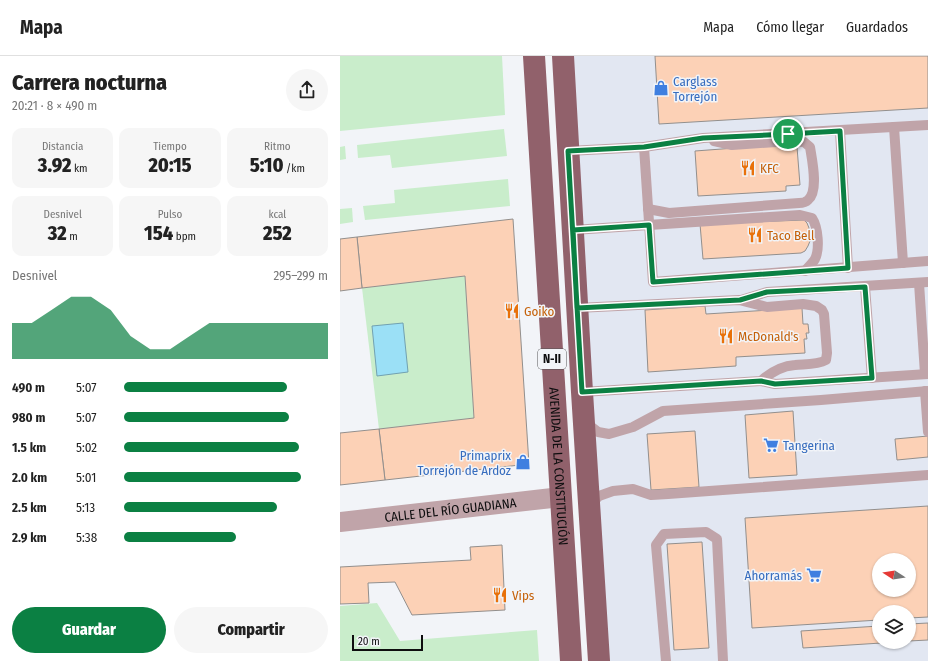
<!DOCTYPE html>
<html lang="es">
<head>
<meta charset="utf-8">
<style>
  body { margin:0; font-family:"Fira Sans Condensed",sans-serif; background:#f6f6f6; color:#222; height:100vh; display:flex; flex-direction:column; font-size:15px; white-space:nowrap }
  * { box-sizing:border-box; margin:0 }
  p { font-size:13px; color:#767676 }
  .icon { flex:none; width:22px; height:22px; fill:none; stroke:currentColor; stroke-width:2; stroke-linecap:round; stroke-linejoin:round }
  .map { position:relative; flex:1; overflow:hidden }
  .sheet { display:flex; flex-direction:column; background:#fff; width:340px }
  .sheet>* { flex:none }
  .needle { width:26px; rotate:282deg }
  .buttons { position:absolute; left:532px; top:497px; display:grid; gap:8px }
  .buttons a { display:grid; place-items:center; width:44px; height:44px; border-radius:50%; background:#fff; box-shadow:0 1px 3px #0004; font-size:20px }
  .scale { position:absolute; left:12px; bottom:10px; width:71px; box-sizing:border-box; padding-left:4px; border:2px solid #0e0e0f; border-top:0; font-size:11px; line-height:14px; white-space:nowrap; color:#0e0e0f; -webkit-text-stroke:3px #f2f4f8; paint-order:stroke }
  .pin { position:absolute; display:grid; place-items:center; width:34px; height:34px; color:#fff; margin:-17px; border:2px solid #fff; border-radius:50%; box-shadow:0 1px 4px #0007 }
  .round { display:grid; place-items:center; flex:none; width:42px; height:42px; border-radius:21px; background:#f6f6f6 }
  .summary { display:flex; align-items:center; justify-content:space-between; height:68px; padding:0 12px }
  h1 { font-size:22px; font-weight:800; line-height:30px }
  .figures { display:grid; grid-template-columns:repeat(3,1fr); gap:6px; height:68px; padding:4px 12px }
  .figures div { display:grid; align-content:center; border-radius:10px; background:#f6f6f6; text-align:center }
  .figures b { font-size:20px; font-weight:800 }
  .figures small { font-size:11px; font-weight:400 }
  .figures p { font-size:11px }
  .chart { height:112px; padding:8px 12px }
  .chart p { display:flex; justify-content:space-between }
  .chart svg { width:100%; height:72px; margin-top:4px; fill:#0b8043; opacity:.7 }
  .primary-button { display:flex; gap:8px; margin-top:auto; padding:8px 12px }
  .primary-button a { flex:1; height:46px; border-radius:24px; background:#0b8043; color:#fff; font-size:16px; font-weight:800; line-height:46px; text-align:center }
  .primary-button a+a { background:#f6f6f6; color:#222 }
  ul { padding:0 12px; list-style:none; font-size:13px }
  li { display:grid; grid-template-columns:64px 48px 1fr; align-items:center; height:30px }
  li i { height:10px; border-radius:5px; background:#0b8043 }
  header { display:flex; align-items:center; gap:24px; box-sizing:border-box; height:56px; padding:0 20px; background:#fff; border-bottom:1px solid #e0e0e0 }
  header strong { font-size:19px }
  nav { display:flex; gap:22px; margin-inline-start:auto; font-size:14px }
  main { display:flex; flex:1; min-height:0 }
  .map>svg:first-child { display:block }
  .built { fill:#e2e7f2; fill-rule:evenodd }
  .green { fill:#c9edcb }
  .water { fill:#9be0f6; stroke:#71a1b1 }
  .building { fill:#fcd1b6; stroke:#928f8d; fill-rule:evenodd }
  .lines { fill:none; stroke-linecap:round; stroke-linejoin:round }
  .service { stroke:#c0a4a9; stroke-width:10 }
  .minor { stroke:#c0a4a9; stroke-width:20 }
  .primary { stroke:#91616b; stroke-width:22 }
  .route-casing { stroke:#fff; stroke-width:8 }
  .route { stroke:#0b8043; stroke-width:5 }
  .labels { text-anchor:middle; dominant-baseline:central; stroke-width:3; stroke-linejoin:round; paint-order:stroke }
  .shield { fill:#f2f4f8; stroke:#525355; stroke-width:1 }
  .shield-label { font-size:12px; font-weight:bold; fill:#0e0e0f }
  .shop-label { font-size:13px; fill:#366cbe; stroke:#f2f4f8; text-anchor:start }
  .food-label { font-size:13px; fill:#c56008; stroke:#f2f4f8; text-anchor:start }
  .street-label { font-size:13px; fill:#0e0e0f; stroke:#f2f4f8 }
</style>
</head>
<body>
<header>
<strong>Mapa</strong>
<nav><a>Mapa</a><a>Cómo llegar</a><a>Guardados</a></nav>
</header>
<main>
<section class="sheet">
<div class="summary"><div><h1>Carrera nocturna</h1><p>20:21 · 8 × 490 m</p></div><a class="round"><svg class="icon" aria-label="share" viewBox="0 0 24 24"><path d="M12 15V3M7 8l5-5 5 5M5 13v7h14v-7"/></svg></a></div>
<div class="figures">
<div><p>Distancia</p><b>3.92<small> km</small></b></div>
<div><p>Tiempo</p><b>20:15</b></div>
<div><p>Ritmo</p><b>5:10<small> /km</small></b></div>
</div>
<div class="figures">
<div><p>Desnivel</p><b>32<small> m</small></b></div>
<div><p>Pulso</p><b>154<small> bpm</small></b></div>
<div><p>kcal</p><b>252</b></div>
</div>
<div class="chart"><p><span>Desnivel</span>295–299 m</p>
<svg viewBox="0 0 160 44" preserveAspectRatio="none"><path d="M0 44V22L10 22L20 14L30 6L40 6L50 14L60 30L70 38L80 38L90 30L100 22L110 22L120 22L130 22L140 22L150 22L160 22V44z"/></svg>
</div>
<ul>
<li><b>490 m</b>5:07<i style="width:80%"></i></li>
<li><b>980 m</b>5:07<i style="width:81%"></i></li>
<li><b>1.5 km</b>5:02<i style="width:86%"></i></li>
<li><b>2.0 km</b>5:01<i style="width:87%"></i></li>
<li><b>2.5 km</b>5:13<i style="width:75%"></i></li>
<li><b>2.9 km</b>5:38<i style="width:55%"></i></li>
</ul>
<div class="primary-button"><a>Guardar</a><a>Compartir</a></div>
</section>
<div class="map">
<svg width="588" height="605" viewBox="0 0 588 605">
  <rect width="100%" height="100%" fill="#f2f4f8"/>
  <path class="built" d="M223,0h365v605h-329zM539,504h30v30h-30zM539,556h30v30h-30z"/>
  <g class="green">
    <path d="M0,0h162l3,59 -165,16z"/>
    <path d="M164,73l3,27 -115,12 -2,-13 -32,3 -1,-13z"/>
    <path d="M5,90l1,13 -6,1v-13z"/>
    <path d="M168,123l2,27 -145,14 -2,-14 32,-3 -1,-13z"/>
    <path d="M12,152l1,14 -13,2v-15z"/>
    <path d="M125,220l9,142 -95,11 -17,-141z"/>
    <path d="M37,547l23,38 137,-11 2,31h-199v-55z"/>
  </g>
  <path class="water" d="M63,267l5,49 -31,4 -5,-50z"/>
  <g class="building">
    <path d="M315,0h273v52l-269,16z"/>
    <path d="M443,87v4h14l3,38 -14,1v5l-88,5 -3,-45 40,-3z"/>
    <path d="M173,163l16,245 -144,16 -6,-51 95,-11 -9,-142 -103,12 -5,-51z"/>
    <path d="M464,164l3,3 2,5 1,13 -2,5 -3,5 -4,2 -98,6 -3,-35z"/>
    <path d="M17,181l5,51 -22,3v-52z"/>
    <path d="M365,250l1,8 96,-6 1,16h5l1,9h-3l1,6h-3l1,14 -69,4v9l-88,6 -3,-62z"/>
    <path d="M453,355l4,64 -48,3 -4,-63z"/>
    <path d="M39,373l6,51 -45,5v-52z"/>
    <path d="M355,375l4,56 -48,3 -4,-56z"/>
    <path d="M588,380v21l-31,3 -2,-21z"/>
    <path d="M588,450v111l-19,1v-6h-30v8l-127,8 -7,-110zM539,504h30v30h-30z"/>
    <path d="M362,486l7,106 -35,2 -7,-106z"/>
    <path d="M162,489l3,65 -93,5 -17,-33 -27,1 1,20 -29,1v-37l131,-7 -1,-13z"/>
    <path d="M588,567v17l-19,1v-17z"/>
    <path d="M539,570v16h18l-94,6 -2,-17z"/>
  </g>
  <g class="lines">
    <g class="service">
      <path d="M554,71l9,136"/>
      <path d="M500,75l8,137"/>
      <path d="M304,91l9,135 275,-21"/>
      <path d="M228,95l76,-4 59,-9 225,-13"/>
      <path d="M308,153l21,4 130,-10c3,0 7,-1 9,-3 11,-9 4,-40 2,-53l-6,-5 -13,-1 -59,4 -18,-4"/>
      <path d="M233,174l227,-15 12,3c6,9 8,31 3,41 -2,4 -7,8 -10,12"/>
      <path d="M579,227l6,91"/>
      <path d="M525,231l7,91"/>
      <path d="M401,244l26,-8 161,-10"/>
      <path d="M237,252l162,-8 28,7 36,-3 13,2 6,4 2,4 3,39 -1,7c-9,5 -21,4 -31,5 -14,1 -24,7 -34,16l-179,11"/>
      <path d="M421,325l14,3 153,-10"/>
      <path d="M585,335l3,41"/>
      <path d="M245,366l13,10 11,2 24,-7 30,-16 158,-11 107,-9"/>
      <path d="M251,448l8,-8 14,-5 20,-2 18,6 17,-1 260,-19"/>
      <path d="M326,605l-10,-116 8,-11 42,-2 11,7 6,122"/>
    </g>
    <path class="minor" id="s1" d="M0,466l221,-25"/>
    <g class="primary">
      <path id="s2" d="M194,0l37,605"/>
      <path d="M223,0l19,336 17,269"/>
    </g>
  </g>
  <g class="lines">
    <g class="route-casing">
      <path id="route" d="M448,78l-85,4 -59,9 -76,4 14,241 179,-11 14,3 97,-6 -7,-91 -98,5 -27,8 -163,8 -4,-78 76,-5 4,57 195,-14 -8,-137 -52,3"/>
    </g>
    <use href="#route" class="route"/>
  </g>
  <defs>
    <g id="shop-bare" transform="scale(1.2)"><path d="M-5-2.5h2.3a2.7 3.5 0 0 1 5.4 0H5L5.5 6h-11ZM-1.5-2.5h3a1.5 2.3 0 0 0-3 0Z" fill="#3f7fe0" stroke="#f2f4f8" stroke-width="2.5" paint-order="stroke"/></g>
    <g id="restaurant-bare" transform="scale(1.2)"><path d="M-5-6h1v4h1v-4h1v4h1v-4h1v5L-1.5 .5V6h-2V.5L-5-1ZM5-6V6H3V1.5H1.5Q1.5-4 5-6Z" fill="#e8710a" stroke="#f2f4f8" stroke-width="2.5" paint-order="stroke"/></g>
    <g id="supermarket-bare" transform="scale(1.2)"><path d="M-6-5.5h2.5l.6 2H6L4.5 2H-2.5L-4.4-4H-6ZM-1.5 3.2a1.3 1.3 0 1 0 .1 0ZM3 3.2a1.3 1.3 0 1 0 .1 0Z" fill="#3f7fe0" stroke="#f2f4f8" stroke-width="2.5" paint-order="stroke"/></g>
  </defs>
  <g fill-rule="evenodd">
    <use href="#shop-bare" x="321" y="32"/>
    <use href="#restaurant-bare" x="408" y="112"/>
    <use href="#restaurant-bare" x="415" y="179"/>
    <use href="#restaurant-bare" x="172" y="255"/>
    <use href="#restaurant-bare" x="386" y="280"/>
    <use href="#supermarket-bare" x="431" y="389"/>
    <use href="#shop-bare" x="183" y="406"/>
    <use href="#supermarket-bare" x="474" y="519"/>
    <use href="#restaurant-bare" x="160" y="539"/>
  </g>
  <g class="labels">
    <rect class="shield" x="198" y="293" width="28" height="20" rx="3"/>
    <g class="shield-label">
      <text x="212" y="303">N-II</text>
    </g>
    <g class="shop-label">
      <text x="333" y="25">Carglass<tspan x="333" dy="15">Torrejón</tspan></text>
      <text x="443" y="389">Tangerina</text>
      <text x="171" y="399" text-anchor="end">Primaprix<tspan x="171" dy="15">Torrejón de Ardoz</tspan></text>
      <text x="462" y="519" text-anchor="end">Ahorramás</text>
    </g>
    <g class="food-label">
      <text x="420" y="112">KFC</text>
      <text x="427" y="179">Taco Bell</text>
      <text x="184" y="255">Goiko</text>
      <text x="398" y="280">McDonald's</text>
      <text x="172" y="539">Vips</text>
    </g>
    <g class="street-label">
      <text stroke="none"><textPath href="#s2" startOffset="411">AVENIDA DE LA CONSTITUCIÓN</textPath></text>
      <text stroke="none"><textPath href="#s1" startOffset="111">CALLE DEL RÍO GUADIANA</textPath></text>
    </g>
  </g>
</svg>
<div class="buttons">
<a><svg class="needle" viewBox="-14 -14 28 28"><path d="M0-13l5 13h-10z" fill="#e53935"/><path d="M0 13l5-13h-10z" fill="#767676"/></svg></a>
<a><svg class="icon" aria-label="layers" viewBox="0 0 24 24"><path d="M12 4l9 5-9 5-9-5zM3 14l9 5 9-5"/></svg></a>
</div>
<div class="scale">20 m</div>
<div class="pin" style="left:448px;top:78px;background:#1e9e55"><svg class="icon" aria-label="arrive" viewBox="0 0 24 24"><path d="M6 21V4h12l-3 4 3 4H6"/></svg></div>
</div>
</main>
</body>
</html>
